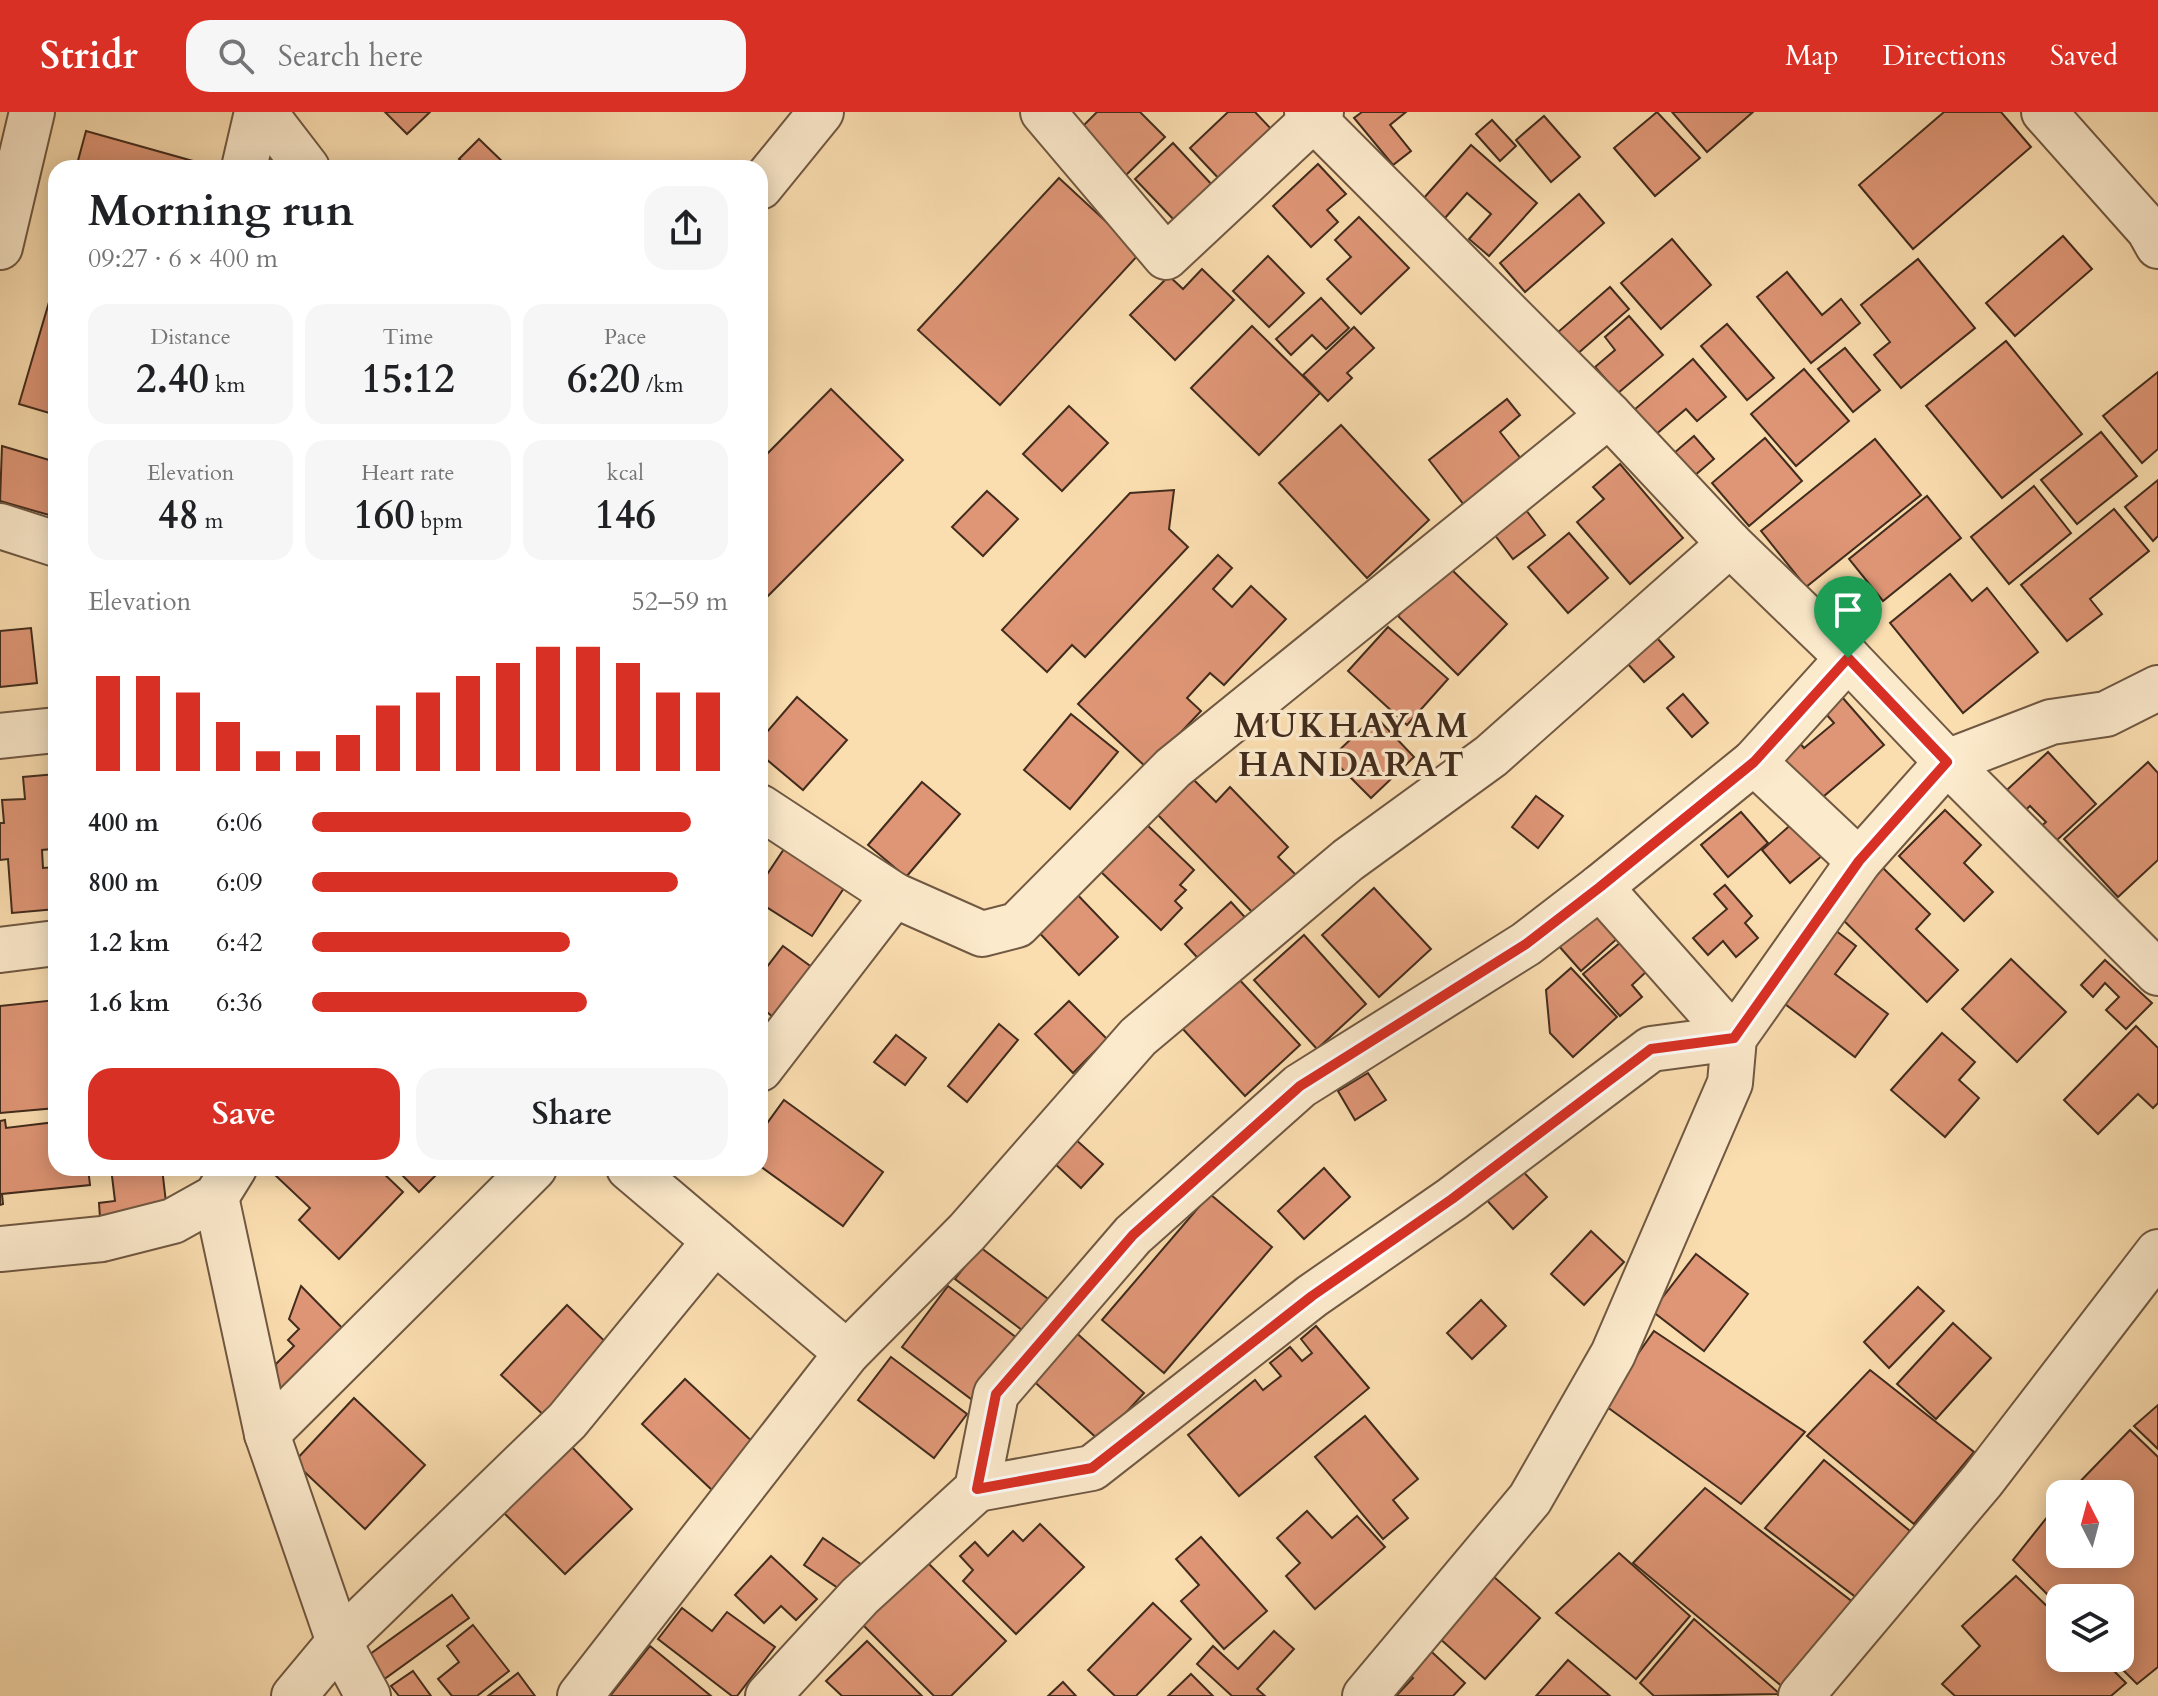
<!DOCTYPE html>
<html lang="en">
<head>
<meta charset="utf-8">
<style>
  body { margin:0; font-family:Cardo,serif; background:#f6f6f6; color:#202124; height:100vh; display:flex; flex-direction:column; font-size:30px; white-space:nowrap }
  * { box-sizing:border-box; margin:0 }
  p { font-size:26px; color:#757577 }
  .icon { flex:none; width:44px; height:44px; fill:none; stroke:currentColor; stroke-width:2; stroke-linecap:round; stroke-linejoin:round }
  .map { position:relative; flex:1; overflow:hidden }
  .details { position:absolute; left:48px; top:48px; width:720px; height:1016px; display:flex; flex-direction:column; background:#fff; border-radius:24px; box-shadow:0 4px 20px #0003 }
  .details>* { flex:none }
  .needle { width:52px; rotate:354deg }
  .buttons { position:absolute; left:2046px; top:1368px; display:grid; gap:16px }
  .buttons a { display:grid; place-items:center; width:88px; height:88px; border-radius:16px; background:#fff; box-shadow:0 4px 20px #0003; font-size:40px }
  .pin { position:absolute; display:grid; place-items:center; width:68px; height:68px; color:#fff; margin:-82px -34px; border-radius:50% 50% 50% 0; rotate:-45deg; box-shadow:0 0 8px #0007 }
  .pin .icon { rotate:45deg }
  .round { display:grid; place-items:center; flex:none; width:84px; height:84px; border-radius:24px; background:#f6f6f6 }
  .headline { display:flex; align-items:center; justify-content:space-between; height:136px; padding:0 40px }
  h1 { font-size:44px; font-weight:600; line-height:60px }
  .figures { display:grid; grid-template-columns:repeat(3,1fr); gap:12px; height:136px; padding:8px 40px }
  .figures div { display:grid; align-content:center; border-radius:20px; background:#f6f6f6; text-align:center }
  .figures b { font-size:40px; font-weight:600 }
  .figures small { font-size:22px; font-weight:400 }
  .figures p { font-size:22px }
  .chart { height:224px; padding:16px 40px }
  .chart p { display:flex; justify-content:space-between }
  .chart svg { width:100%; height:144px; margin-top:8px; stroke:#d93025; stroke-width:6 }
  .button { display:flex; gap:16px; margin-top:auto; padding:16px 40px }
  .button a { flex:1; height:92px; border-radius:24px; background:#d93025; color:#fff; font-size:32px; font-weight:600; line-height:92px; text-align:center }
  .button a+a { background:#f6f6f6; color:#202124 }
  ul { padding:0 40px; list-style:none; font-size:26px }
  li { display:grid; grid-template-columns:128px 96px 1fr; align-items:center; height:60px }
  li i { height:20px; border-radius:10px; background:#d93025 }
  header { display:flex; align-items:center; gap:48px; box-sizing:border-box; height:112px; padding:0 40px; background:#d93025; color:#fff }
  header strong { font-size:38px }
  nav { display:flex; gap:44px; margin-inline-start:auto; font-size:28px }
  .search { width:560px; height:72px; background:#f6f6f6; display:flex; align-items:center; gap:20px; box-sizing:border-box; padding:0 28px; border-radius:24px; color:#757577; font-size:30px }
  .map>svg:first-child { display:block }
  .building { fill:#df9676; stroke:#422c1d; stroke-width:2 }
  .lines { fill:none; stroke-linecap:round; stroke-linejoin:round }
  .minor-casing { stroke:#705842; stroke-width:48 }
  .minor { stroke:#fceacc; stroke-width:44 }
  .route-casing { stroke:#fff; stroke-width:16 }
  .route { stroke:#d93025; stroke-width:10 }
  .labels { text-anchor:middle; dominant-baseline:central; stroke-width:7; stroke-linejoin:round; paint-order:stroke }
  .district-label { font-size:34px; font-weight:bold; letter-spacing:2px; fill:#422c1d; stroke:#fceacc }
</style>
</head>
<body>
<header>
<strong>Stridr</strong>
<div class="search"><svg class="icon" aria-label="search" viewBox="0 0 24 24"><circle cx="10" cy="10" r="6"/><path d="M15 15l6 6"/></svg>Search here</div>
<nav><a>Map</a><a>Directions</a><a>Saved</a></nav>
</header>
<div class="map">
<svg width="2158" height="1584" viewBox="0 0 2158 1584">
  <rect width="100%" height="100%" fill="#fbdeb0"/>
  <filter id="stains"><feTurbulence type="fractalNoise" baseFrequency=".0025" numOctaves="4"/><feColorMatrix values="0 0 0 0 .2 0 0 0 0 .09 0 0 0 0 .02 0 0 0 .5 -.17"/></filter>
  <radialGradient id="worn" r=".72"><stop offset=".6" stop-color="#630" stop-opacity="0"/><stop offset="1" stop-color="#630" stop-opacity=".3"/></radialGradient>
  <g class="building">
    <path d="M385,0h45l-23,22z"/>
    <path d="M1097,0h43l25,25 -41,40 -46,-46z"/>
    <path d="M1228,0h27l19,20 -52,50 -32,-34z"/>
    <path d="M1362,0h44l-16,13 21,26 -18,14 -39,-47z"/>
    <path d="M1657,0l43,46 -45,38 -41,-48z"/>
    <path d="M1672,0h81l-46,40z"/>
    <path d="M1944,0h57l30,35 -118,102 -54,-64z"/>
    <path d="M1544,4l36,41 -29,25 -35,-42z"/>
    <path d="M1492,8l24,26 -16,15 -24,-27z"/>
    <path d="M86,19l114,32 -2,5h-122z"/>
    <path d="M479,27l30,29h-40l-10,-9z"/>
    <path d="M1173,31l41,44 -38,35 -41,-43z"/>
    <path d="M1471,33l66,58 -48,53 -20,-17 22,-25 -24,-21 -22,25 -22,-19z"/>
    <path d="M1318,52l28,30 -19,16 11,12 -27,25 -38,-41z"/>
    <path d="M1059,66l81,75 -140,152 -82,-75z"/>
    <path d="M1579,82l25,29 -79,69 -25,-29z"/>
    <path d="M1359,105l50,51 -48,46 -34,-35 24,-22 -16,-17z"/>
    <path d="M2063,124l29,33 -77,67 -29,-33z"/>
    <path d="M1672,127l39,46 -50,44 -40,-46z"/>
    <path d="M1268,144l36,37 -35,34 -36,-36z"/>
    <path d="M1918,147l57,69 -74,60 -27,-33 16,-13 -29,-37z"/>
    <path d="M1202,157l32,31 -59,60 -45,-45 39,-39 14,13z"/>
    <path d="M1787,160l35,43 19,-16 19,24 -49,40 -54,-66z"/>
    <path d="M1610,175l19,22 -53,46 -19,-22z"/>
    <path d="M52,180l4,1v122l-37,-11z"/>
    <path d="M1321,186l28,30 -23,21 -14,-14 -21,20 -15,-16z"/>
    <path d="M1629,204l34,39 -45,38 -23,-26 20,-17 -10,-13z"/>
    <path d="M1727,212l47,54 -27,22 -46,-54z"/>
    <path d="M1252,214l68,67 -61,62 -68,-67z"/>
    <path d="M1354,215l20,21 -27,25 5,5 -24,23 -25,-26z"/>
    <path d="M2006,229l76,93 -80,64 -76,-92z"/>
    <path d="M1845,236l35,42 -27,22 -35,-43z"/>
    <path d="M1693,247l33,38 -29,24 -11,-12 -31,26 -21,-25z"/>
    <path d="M1804,257l45,52 -53,45 -45,-52z"/>
    <path d="M2158,260v77l-16,14 -39,-47z"/>
    <path d="M831,277l72,71 -143,144v-143z"/>
    <path d="M1507,287l13,16 -20,17 29,37 -58,45 -42,-54z"/>
    <path d="M1069,294l39,37 -46,48 -39,-37z"/>
    <path d="M1341,313l88,95 -62,58 -88,-95z"/>
    <path d="M2101,320l36,44 -60,48 -36,-44z"/>
    <path d="M1694,324l20,23 -20,17 -20,-23z"/>
    <path d="M1765,326l37,43 -53,45 -37,-43z"/>
    <path d="M1875,327l46,56 -115,92 -45,-56z"/>
    <path d="M2,334l54,16v55l-56,-16z"/>
    <path d="M1620,352l63,74 -53,46 -53,-62 27,-23 -11,-12z"/>
    <path d="M2158,368v56l-5,5 -28,-34z"/>
    <path d="M2034,374l37,47 -62,51 -38,-47z"/>
    <path d="M1174,378l-5,39 19,18 -103,110 -13,-12 -25,27 -45,-42 128,-137z"/>
    <path d="M987,379l31,28 -35,37 -31,-29z"/>
    <path d="M1927,384l34,42 -78,63 -34,-42z"/>
    <path d="M2114,397l35,42 -59,48 12,15 -35,27 -46,-56z"/>
    <path d="M1526,398l19,25 -32,24 -19,-25z"/>
    <path d="M1569,421l39,45 -40,35 -40,-46z"/>
    <path d="M1218,443l14,13 -19,21 19,18 19,-21 35,33 -62,66 -14,-12 -23,25 14,13 -54,57 -69,-64z"/>
    <path d="M1448,454l59,58 -49,51 -60,-59z"/>
    <path d="M1950,462l22,27 15,-13 51,64 -75,61 -73,-90z"/>
    <path d="M1388,515l60,52 -41,46 -59,-54z"/>
    <path d="M31,516l6,55 -37,4v-56z"/>
    <path d="M1649,517l25,28 -30,25 -25,-28z"/>
    <path d="M1835,577l49,56 -67,57 -49,-56 20,-17 16,19 30,-25 -17,-19z"/>
    <path d="M1683,582l25,29 -16,14 -25,-29z"/>
    <path d="M797,585l50,43 -44,50 -43,-36v-14z"/>
    <path d="M1071,602l47,38 -48,57 -46,-39z"/>
    <path d="M1375,604l39,41 -43,41 -40,-40z"/>
    <path d="M2048,640l48,52 -52,48 -14,-16 16,-14 -16,-16 -15,14 -19,-20z"/>
    <path d="M2148,650l10,11v87l-40,37 -54,-58z"/>
    <path d="M56,662v45l-6,1 2,29 -10,1 1,18 13,-1v42l-44,4 -4,-54 -8,1v-37h4l-2,-23 23,-1 -2,-22z"/>
    <path d="M1192,666l24,24 14,-15 58,60 -10,10 20,20 -41,40 -101,-104z"/>
    <path d="M922,670l38,32 -54,63 -38,-32z"/>
    <path d="M1536,684l27,20 -25,32 -26,-21z"/>
    <path d="M1945,698l36,35 -17,18 29,29 -29,29 -65,-65z"/>
    <path d="M1741,700l27,31 -40,34 -27,-32z"/>
    <path d="M1143,709l51,49 -14,15 6,5 -11,11 7,7 -21,22 -64,-62z"/>
    <path d="M1794,710l29,33 -33,28 -28,-33z"/>
    <path d="M788,731l60,39 -36,54 -52,-33v-18z"/>
    <path d="M1882,755l48,47 -14,15 42,41 -31,32 -91,-89z"/>
    <path d="M1725,773l27,31 -7,7 13,15 -22,19 -13,-16 -15,14 -15,-17 34,-29 -13,-15z"/>
    <path d="M1071,776l47,49 -39,38 -47,-50z"/>
    <path d="M1374,776l57,61 -52,48 -57,-62z"/>
    <path d="M1231,790l21,23 -46,42 -21,-23z"/>
    <path d="M1596,799l23,26 -38,34 -23,-26z"/>
    <path d="M1823,809l33,25 -21,28 53,40 -33,43 -86,-65z"/>
    <path d="M1304,823l62,69 -49,45 -63,-69z"/>
    <path d="M1621,830l26,29 -15,14 10,12 -22,19 -37,-42z"/>
    <path d="M783,834l30,22 -39,50 -14,-12v-30z"/>
    <path d="M2011,847l55,53 -49,50 -55,-53z"/>
    <path d="M2105,848l47,43 -26,26 -20,-19 13,-13 -14,-14 -12,14 -12,-12z"/>
    <path d="M1571,856l46,49 -44,40 -23,-24 -4,-43z"/>
    <path d="M1236,864l64,69 -55,51 -64,-69z"/>
    <path d="M56,888v108l-56,5v-107z"/>
    <path d="M1069,889l38,38 -34,34 -38,-39z"/>
    <path d="M999,912l19,16 -51,62 -19,-16z"/>
    <path d="M2136,914l22,22v55l-5,5 -15,-14 -40,40 -34,-34z"/>
    <path d="M1942,921l33,29 -16,18 20,18 -34,39 -54,-47z"/>
    <path d="M896,923l30,23 -21,27 -31,-23z"/>
    <path d="M1368,961l18,27 -31,20 -17,-29z"/>
    <path d="M784,988l99,72 -40,54 -83,-60v-33z"/>
    <path d="M5,1008l1,8 50,-6v46h32l2,17 -88,9 1,10 -3,1v-84z"/>
    <path d="M1074,1026l29,26 -22,24 -28,-26z"/>
    <path d="M1518,1054l29,31 -34,32 -29,-32z"/>
    <path d="M111,1056h51l5,43 -67,7 -1,-15 16,-2z"/>
    <path d="M281,1056h97l25,24 -64,67 -40,-39 11,-12 -35,-33z"/>
    <path d="M395,1056h48l-24,24z"/>
    <path d="M1324,1056l26,29 -46,42 -26,-28z"/>
    <path d="M1210,1082l62,53 -108,126 -62,-53z"/>
    <path d="M1591,1119l33,31 -40,43 -33,-31z"/>
    <path d="M980,1135l76,58 -25,32 -76,-58z"/>
    <path d="M1696,1142l52,40 -44,57 -52,-40z"/>
    <path d="M301,1174l51,52 -64,63 -10,-11 -2,-26 18,-18 -6,-6 11,-11 -10,-10z"/>
    <path d="M948,1174l73,55 -46,61 -73,-55z"/>
    <path d="M1918,1175l26,24 -55,57 -25,-26z"/>
    <path d="M1481,1188l25,26 -34,33 -25,-26z"/>
    <path d="M567,1193l49,47 -66,69 -49,-46z"/>
    <path d="M1953,1211l38,35 -55,61 -39,-35z"/>
    <path d="M1316,1214l53,62 -130,108 -51,-61 67,-55 8,10 18,-14 -11,-13 20,-16 12,14 10,-8 -11,-14z"/>
    <path d="M1072,1217l72,64 -44,48 -71,-64z"/>
    <path d="M1654,1219l151,101 -64,72 -138,-100z"/>
    <path d="M891,1245l76,57 -33,44 -76,-58z"/>
    <path d="M1870,1258l104,82 -60,72 -107,-88z"/>
    <path d="M685,1267l71,66 -43,46 -71,-67z"/>
    <path d="M354,1286l71,67 -60,64 -71,-67z"/>
    <path d="M2158,1293v44l-24,-23z"/>
    <path d="M1365,1304l53,63 -25,21 15,18 -25,21 -68,-82z"/>
    <path d="M2130,1318l28,27v210l-21,17 -26,-26h9v-60h-60v9l-47,-47 47,-59v53h60v-60h-52z"/>
    <path d="M568,1331l64,66 -67,65 -65,-65z"/>
    <path d="M1824,1348l86,71 -53,67 -92,-70z"/>
    <path d="M1705,1376l149,115 -70,85 -151,-125z"/>
    <path d="M1307,1399l25,27 25,-22 28,31 -70,62 -29,-33 14,-13 -23,-25z"/>
    <path d="M1040,1412l44,43 -68,67 -53,-53 10,-11 -13,-14 15,-14 13,14 25,-25 10,10z"/>
    <path d="M1201,1425l66,74 -43,38 -43,-48 18,-16 -23,-26z"/>
    <path d="M823,1426l39,27 -18,27 -40,-27z"/>
    <path d="M1619,1441l71,63 -54,63 -80,-66z"/>
    <path d="M771,1444l46,43 -21,21 -15,-14 -17,17 -29,-28z"/>
    <path d="M926,1449l80,80 -55,55h-17l-71,-71z"/>
    <path d="M1484,1456l56,50 -55,61 -56,-50z"/>
    <path d="M2016,1464l44,43v39h41l25,25 -15,13h-156l-13,-12 38,-38 -18,-20z"/>
    <path d="M452,1483l17,23 -86,62 -17,-23z"/>
    <path d="M1153,1491l38,36 -55,57h-21l-27,-26z"/>
    <path d="M682,1496l30,23 15,-19 48,35 -38,49h-5l-74,-57z"/>
    <path d="M1694,1507l86,75 -126,2 -14,-13z"/>
    <path d="M473,1513l36,46 -32,25h-25l-14,-17 21,-17 -12,-16z"/>
    <path d="M1274,1519l20,18 -37,40 8,7h-33l-35,-32 16,-18 25,23z"/>
    <path d="M867,1529l55,55h-80l-16,-15z"/>
    <path d="M1420,1529l45,42 -12,13h-57l17,-18 -15,-13z"/>
    <path d="M650,1534l61,50h-101z"/>
    <path d="M1568,1548l42,36h-74z"/>
    <path d="M413,1559l18,25h-32l-8,-10z"/>
    <path d="M518,1561l17,23h-47z"/>
    <path d="M1191,1562l22,22h-45z"/>
    <path d="M1063,1570l13,14h-28z"/>
  </g>
  <g class="lines">
    <g class="minor-casing">
      <g id="minor">
        <path d="M264,0l43,56"/>
        <path d="M1043,0l123,145 155,-145"/>
        <path d="M1307,0l302,303 121,129 118,114 99,104 211,211"/>
        <path d="M2044,0l105,118 9,16"/>
        <path d="M244,56l13,-56"/>
        <path d="M760,75l61,-75"/>
        <path d="M0,135l32,-135"/>
        <path d="M0,414l56,18"/>
        <path d="M0,624l56,-6"/>
        <path d="M1754,650l105,99"/>
        <path d="M760,695l134,88 88,39 35,-9 156,-157 436,-353"/>
        <path d="M1600,775l134,151"/>
        <path d="M0,838l56,-7"/>
        <path d="M760,957l134,-174"/>
        <path d="M629,1056l218,185"/>
        <path d="M216,1085l51,237 72,208 29,54"/>
        <path d="M0,1137l102,-10 71,-18 43,-24 18,-29"/>
        <path d="M267,1322l267,-266"/>
        <path d="M977,1377l115,-21 220,-172 140,-97 199,-150 83,-11"/>
        <path d="M294,1584l45,-54 228,-221 148,-180"/>
        <path d="M580,1584l267,-343 120,-121 171,-195 210,-177 143,-104 239,-212"/>
        <path d="M768,1584l92,-100 117,-107 19,-95 137,-159 167,-149 226,-142 74,-57 154,-125 94,-104"/>
        <path d="M1365,1584l165,-197 83,-145 117,-271 4,-45 125,-177 88,-99 104,-40 55,-8 52,-26"/>
        <path d="M1801,1584l181,-215 176,-229"/>
      </g>
    </g>
    <use href="#minor" class="minor"/>
  </g>
  <g class="lines">
    <g class="route-casing">
      <path id="route" d="M1848,546l99,104 -88,99 -125,177 -83,11 -199,150 -140,97 -220,172 -115,21 19,-95 137,-159 167,-149 226,-142 74,-57 154,-125z"/>
    </g>
    <use href="#route" class="route"/>
  </g>
  <g class="labels">
    <g class="district-label">
      <text x="1352" y="614">MUKHAYAM<tspan x="1352" dy="39">HANDARAT</tspan></text>
    </g>
  </g>
  <rect width="100%" height="100%" filter="url(#stains)"/>
  <rect width="100%" height="100%" fill="url(#worn)"/>
</svg>
<div class="buttons">
<a><svg class="needle" viewBox="-14 -14 28 28"><path d="M0-13l5 13h-10z" fill="#e53935"/><path d="M0 13l5-13h-10z" fill="#757577"/></svg></a>
<a><svg class="icon" aria-label="layers" viewBox="0 0 24 24"><path d="M12 4l9 5-9 5-9-5zM3 14l9 5 9-5"/></svg></a>
</div>
<div class="pin" style="left:1848px;top:546px;background:#1e9e55"><svg class="icon" aria-label="arrive" viewBox="0 0 24 24"><path d="M6 21V4h12l-3 4 3 4H6"/></svg></div>
<section class="details">
<div class="headline"><div><h1>Morning run</h1><p>09:27 · 6 × 400 m</p></div><a class="round"><svg class="icon" aria-label="share" viewBox="0 0 24 24"><path d="M12 15V3M7 8l5-5 5 5M5 13v7h14v-7"/></svg></a></div>
<div class="figures">
<div><p>Distance</p><b>2.40<small> km</small></b></div>
<div><p>Time</p><b>15:12</b></div>
<div><p>Pace</p><b>6:20<small> /km</small></b></div>
</div>
<div class="figures">
<div><p>Elevation</p><b>48<small> m</small></b></div>
<div><p>Heart rate</p><b>160<small> bpm</small></b></div>
<div><p>kcal</p><b>146</b></div>
</div>
<div class="chart"><p><span>Elevation</span>52–59 m</p>
<svg viewBox="0 0 160 44" preserveAspectRatio="none"><path d="M5 44V15M15 44V15M25 44V20M35 44V29M45 44V38M55 44V38M65 44V33M75 44V24M85 44V20M95 44V15M105 44V11M115 44V6M125 44V6M135 44V11M145 44V20M155 44V20"/></svg>
</div>
<ul>
<li><b>400 m</b>6:06<i style="width:91%"></i></li>
<li><b>800 m</b>6:09<i style="width:88%"></i></li>
<li><b>1.2 km</b>6:42<i style="width:62%"></i></li>
<li><b>1.6 km</b>6:36<i style="width:66%"></i></li>
</ul>
<div class="button"><a>Save</a><a>Share</a></div>
</section>
</div>
</body>
</html>
